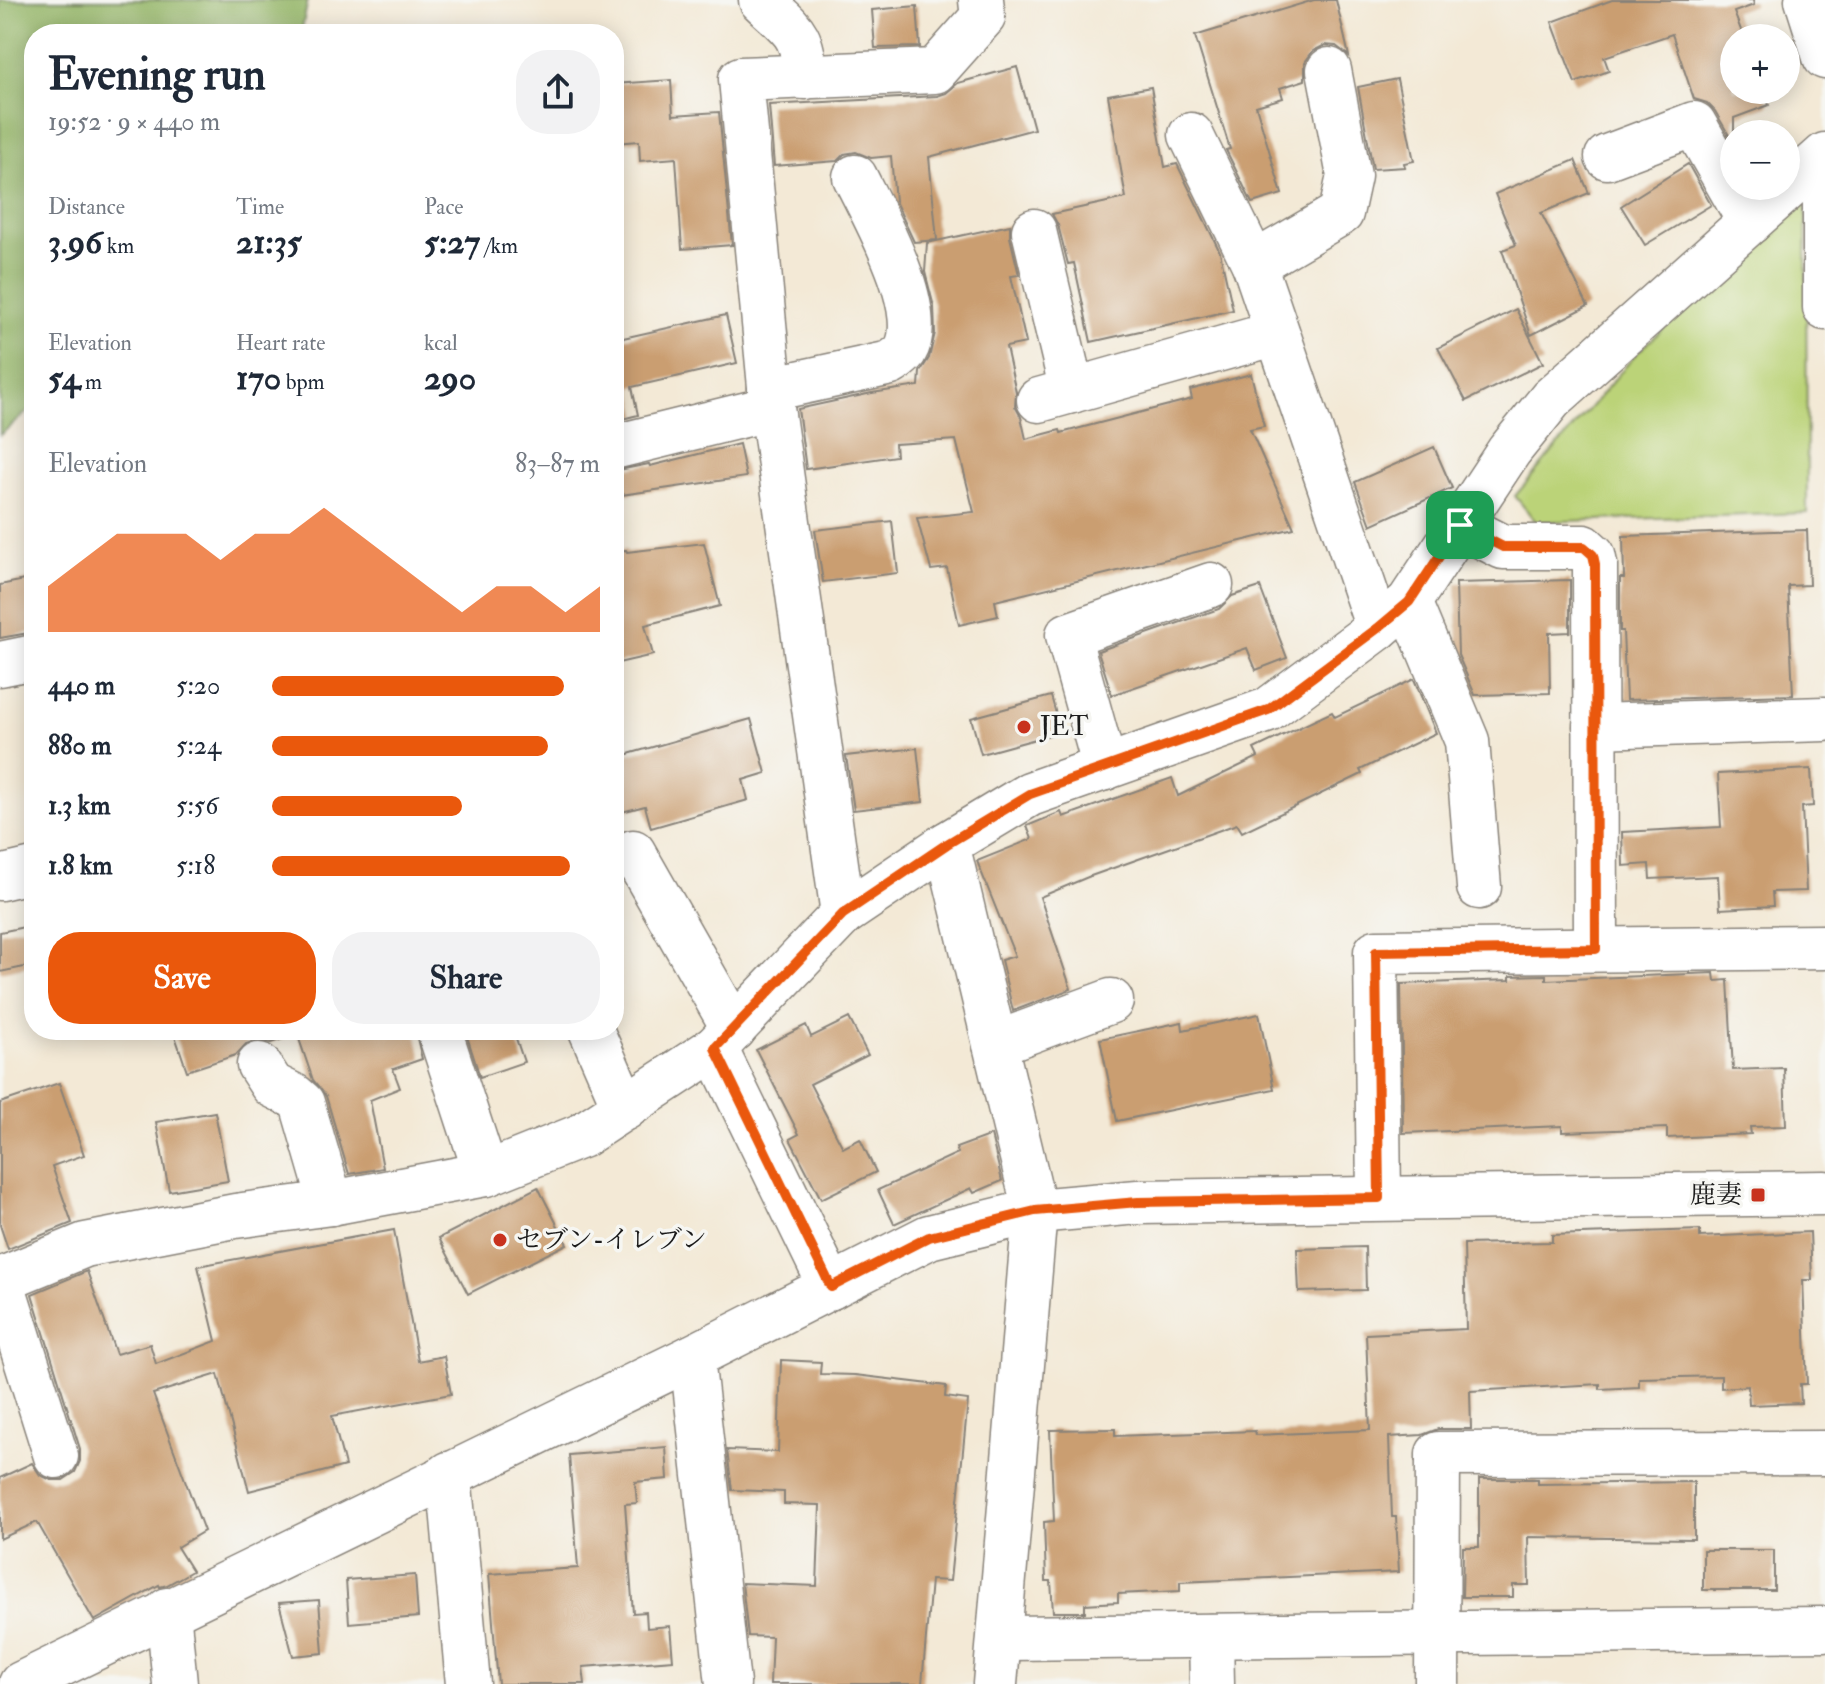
<!DOCTYPE html>
<html lang="en">
<head>
<meta charset="utf-8">
<style>
  body { margin:0; font-family:"IM FELL Double Pica","Noto Serif JP",serif; background:#f2f2f3; color:#1f2937; height:100vh; display:flex; flex-direction:column; font-size:30px; white-space:nowrap }
  * { box-sizing:border-box; margin:0 }
  p { font-size:26px; color:#747a83 }
  .icon { flex:none; width:44px; height:44px; fill:none; stroke:currentColor; stroke-width:2; stroke-linecap:round; stroke-linejoin:round }
  .map { position:relative; flex:1; overflow:hidden }
  .sheet { position:absolute; left:24px; top:24px; width:600px; height:1016px; display:flex; flex-direction:column; background:#fff; border-radius:32px; box-shadow:0 4px 20px #0003 }
  .sheet>* { flex:none }
  .controls { position:absolute; left:1720px; top:24px; display:grid; gap:16px }
  .controls a { display:grid; place-items:center; width:80px; height:80px; border-radius:50%; background:#fff; box-shadow:0 4px 20px #0003; font-size:40px }
  .pin { position:absolute; display:grid; place-items:center; width:68px; height:68px; color:#fff; margin:-34px; border-radius:16px; box-shadow:0 4px 12px #0006 }
  .round { display:grid; place-items:center; flex:none; width:84px; height:84px; border-radius:32px; background:#f2f2f3 }
  .headline { display:flex; align-items:center; justify-content:space-between; height:136px; padding:0 24px }
  h1 { font-size:44px; font-weight:700; line-height:60px }
  .metrics { display:grid; grid-template-columns:repeat(3,1fr); gap:12px; height:136px; padding:8px 24px }
  .metrics div { display:grid; align-content:center }
  .metrics b { font-size:34px; font-weight:700 }
  .metrics small { font-size:22px; font-weight:400 }
  .metrics p { font-size:22px }
  .chart { height:224px; padding:16px 24px }
  .chart p { display:flex; justify-content:space-between }
  .chart svg { width:100%; height:144px; margin-top:8px; fill:#ea580c; opacity:.7 }
  .cta { display:flex; gap:16px; margin-top:auto; padding:16px 24px }
  .cta a { flex:1; height:92px; border-radius:32px; background:#ea580c; color:#fff; font-size:32px; font-weight:700; line-height:92px; text-align:center }
  .cta a+a { background:#f2f2f3; color:#1f2937 }
  ul { padding:0 24px; list-style:none; font-size:26px }
  li { display:grid; grid-template-columns:128px 96px 1fr; align-items:center; height:60px }
  li i { height:20px; border-radius:10px; background:#ea580c }
  .map>svg:first-child { display:block }
  .green { fill:#bbd378; stroke:#6c784a; stroke-width:2 }
  .forest { fill:#94b568; stroke:#586842; stroke-width:2 }
  .building { fill:#ca9e71 }
  .lines { fill:none; stroke-linecap:round; stroke-linejoin:round }
  .minor-casing { stroke:#888279; stroke-width:47 }
  .minor { stroke:#fff; stroke-width:44 }
  .route-casing { stroke:#fff; stroke-width:16 }
  .route { stroke:#ea580c; stroke-width:10 }
  .poi-dot { fill:#c8321e; stroke:#f6f6f2; stroke-width:3 }
  .labels { text-anchor:middle; dominant-baseline:central; stroke-width:7; stroke-linejoin:round; paint-order:stroke }
  .poi-label { font-size:26px; fill:#1c1c1c; stroke:#f6f6f2; text-anchor:start }
</style>
</head>
<body>
<div class="map">
<svg width="1825" height="1684" viewBox="0 0 1825 1684">
  <rect width="100%" height="100%" fill="#f6f6f2"/>
  <filter id="ink" filterUnits="userSpaceOnUse"><feTurbulence type="fractalNoise" baseFrequency=".0125" numOctaves="2"/><feDisplacementMap in="SourceGraphic" scale="16" xChannelSelector="R" yChannelSelector="G"/><feConvolveMatrix kernelMatrix="1 2 1 2 8 2 1 2 1" color-interpolation-filters="sRGB"/></filter>
  <filter id="wash" filterUnits="userSpaceOnUse"><feTurbulence type="fractalNoise" baseFrequency=".006" numOctaves="4" result="noise"/><feDisplacementMap in="SourceGraphic" scale="32" xChannelSelector="R" yChannelSelector="G"/><feGaussianBlur stdDeviation="1.8" result="paint"/><feColorMatrix in="noise" values="0 0 0 0 0 0 0 0 0 0 0 0 0 0 0 0 0 1.4 0 .05"/><feComposite in="paint" operator="in"/></filter>
  <g filter="url(#wash)">
    <rect width="100%" height="100%" fill="#f3e9d6"/>
    <path class="green" d="M1806,196l1,317 -271,9 -21,-26 120,-141z"/>
    <path class="forest" d="M0,0h308l-7,34h-267v372l-34,29z"/>
    <g id="blocks">
      <g class="building">
        <path d="M1314,0h22l13,56 -13,-10 -11,-1 -12,6 -8,11v18l-25,8 3,10 -27,8 26,88 -30,9 -26,-53 4,-1 -35,-113z"/>
        <path d="M1612,0h141l1,5 -20,7 10,26h-10v52h29l6,15 -35,13v26l-19,-33 -8,-8 -13,-4 -22,-65 -68,23 5,14 -34,12 -23,-61z"/>
        <path d="M917,6l3,41 -45,1 -3,-38z"/>
        <path d="M1017,67l17,62 -105,28 8,83 -23,2 -19,-41 -4,-45 -20,2 -15,-6 -12,2 -7,7 -63,5 -5,-61 168,-9 9,-3 12,-10z"/>
        <path d="M1397,79l17,82 -10,2 1,4 -32,2 -15,-82z"/>
        <path d="M671,80l2,35 46,-3 13,133 -50,4 -6,-91 -36,3 -1,-20 -25,2v-59z"/>
        <path d="M1151,87l14,80 12,-3 43,88 13,58 -142,32 -17,-79 -6,1 -10,-39 -6,-11 74,-16 -18,-103z"/>
        <path d="M1575,160l14,33 -48,20 47,93 -57,29 -29,-85 14,-5 -21,-51z"/>
        <path d="M1688,164l23,41 -66,40 -24,-39z"/>
        <path d="M1010,225v12l9,38 -8,1 15,67 -20,4 10,45 -1,14 6,11 5,22 34,-9 1,3 131,-34 -2,-9 61,-16 13,52 -14,3 44,99 -299,73 3,15 -39,9 -12,-57 -16,2 -14,-52 57,-6 -18,-72 -61,4 1,12 -90,13 -8,-60 74,-16 47,-7 1,-14 9,-14 6,-25 -1,-26 -9,-35 2,-29z"/>
        <path d="M1516,309l27,54 -77,38 -28,-53z"/>
        <path d="M726,315l11,48 -105,24 6,28 -24,6v-81z"/>
        <path d="M739,444l7,33 -132,19v-25l35,-7 1,2z"/>
        <path d="M1434,447l18,41 -81,37 -16,-43z"/>
        <path d="M892,521l6,52 -75,9 -8,-52z"/>
        <path d="M1807,530l2,55 -21,1 5,109 -167,5 -3,-69h-3v-53h4l-1,-42z"/>
        <path d="M704,543l16,63 -75,19 8,30 -39,9v-113l12,-1 1,2z"/>
        <path d="M34,578v54l-34,6v-53z"/>
        <path d="M1570,580v52l-21,1 1,60 -75,2 -17,-40 -2,-72z"/>
        <path d="M1260,587l27,71 -31,12 -9,-22 -135,47 -14,-44 121,-42 13,-13z"/>
        <path d="M1414,679l22,54 -76,37 2,4 -120,58 -5,-8 -149,53 -48,20 31,92 -58,22 -12,-51 14,-4 -38,-95 55,-22 -5,-13 34,-14 2,5 109,-39 6,18 80,-39 -4,-8 78,-37 3,5z"/>
        <path d="M1051,696l10,36 -80,22 -10,-36z"/>
        <path d="M751,719l15,54 -23,7 5,20 -97,28 -6,-22 -31,8v-56z"/>
        <path d="M917,748l6,54 -69,8 -8,-54z"/>
        <path d="M1811,769l2,37 -11,1 4,84 -34,1 1,14 -53,3 -2,-33 -68,3 -1,-15 -26,2 -1,-34 99,-5 -3,-53z"/>
        <path d="M34,925v40l-34,7v-40z"/>
        <path d="M1714,973l1,8 13,-1 5,90 51,-2 2,58 -36,1 1,7 -84,4v-10l-105,4v-6l-159,7 -2,-149 109,-4v-4l36,-1v5z"/>
        <path d="M1259,1014l15,75 -157,32 -17,-82 82,-17 1,8z"/>
        <path d="M849,1018l19,37 -58,29 33,64 17,-9 16,33 -55,27 -31,-60 9,-5 -43,-84 50,-25 5,12z"/>
        <path d="M173,1030h118l1,6 -21,7 -13,-3 -12,4 -10,11 -49,16z"/>
        <path d="M296,1030h119l7,29 -29,10 7,19 -30,12 13,68 -34,6 -23,-78 -13,-16z"/>
        <path d="M465,1030h48l11,32 -44,15z"/>
        <path d="M59,1083l25,72 -32,11 20,57 -64,26 -8,-24v-122z"/>
        <path d="M215,1112l13,69 -59,10 -13,-69z"/>
        <path d="M991,1135l11,46 -28,12 -3,-5 -77,36 -16,-34 80,-37 -2,-5z"/>
        <path d="M538,1187l29,57 -99,50 -29,-56z"/>
        <path d="M394,1230l24,131 26,-5 7,38 -119,22 13,50 -96,25 -31,-117 -65,20 51,137 -27,16 15,24 -25,14 -7,2 -1,-2 -65,36 -57,-99 -37,17v-61l32,-15 8,12 11,5h12l12,-8 5,-11v-12l-48,-155 55,-23 29,83 34,-10 6,20 60,-23 -18,-75z"/>
        <path d="M1700,1230v7l110,-5 2,48h-9l4,104h-7l1,19 -52,2 -1,-19 -27,2v-12l-82,2v9l-39,2v-5l-130,7 1,38h-33l-16,6 -33,2 3,80h4l3,55 -219,10v9l-62,3v8l-33,2v8h-32l-2,-31h-5l-2,-59 10,-1 -4,-91 65,-1v7l140,-5 1,4 114,-5 -4,-96 100,-5 -2,-85 88,-2v-7z"/>
        <path d="M1365,1247l1,43 -67,2 -2,-43z"/>
        <path d="M781,1360l40,2 -1,12 35,1 91,11 -1,11 23,3 -18,181 -19,-1 -9,104h-152l2,-47 -24,-1 -6,-53 75,3 3,-81 -36,-1v-12l-52,-2 -5,-40 51,2z"/>
        <path d="M666,1447l2,32 -33,3 2,21 -12,1 8,109 13,-1 1,16 23,-2 3,34 -90,7 2,17h-87l-9,-110 89,-6 -9,-113z"/>
        <path d="M1479,1479h59v5l156,-2v57l-166,-2 1,48h-16v12h-51l1,-50h16z"/>
        <rect x="1703" y="1550" width="71" height="40"/>
        <path d="M415,1575l3,42 -69,6 -3,-43z"/>
        <path d="M319,1600l4,53 -30,3 -14,-53z"/>
      </g>
    </g>
  </g>
  <g filter="url(#ink)">
    <use href="#blocks" fill-opacity="0" stroke="#888279" stroke-width="2"/>
    <g class="lines">
      <g class="minor-casing">
        <g id="minor">
          <path d="M761,0c31,30 42,31 44,77"/>
          <path d="M1807,0l18,57"/>
          <path d="M1191,135l63,129 124,364"/>
          <path d="M1607,157l87,-33 56,98"/>
          <path d="M1825,183v125"/>
          <path d="M1034,231l38,160"/>
          <path d="M1254,264l87,-51 8,-37 -20,-106"/>
          <path d="M770,389l121,-26c4,-3 11,-8 14,-12 24,-40 -32,-137 -50,-174"/>
          <path d="M1039,400l238,-67"/>
          <path d="M614,447l158,-39"/>
          <path d="M1460,525l43,22h81l9,8 2,9 1,385"/>
          <path d="M1409,602l58,139 12,146"/>
          <path d="M0,664l34,-7"/>
          <path d="M1595,726l230,-7"/>
          <path d="M1105,768l-37,-133 143,-50"/>
          <path d="M947,844l88,367 -40,473"/>
          <path d="M633,852l101,177"/>
          <path d="M0,878l34,-8"/>
          <path d="M843,914l-71,-506 -31,-329 194,-8 48,-54 -2,-17"/>
          <path d="M439,1030l47,144"/>
          <path d="M591,1030l34,78"/>
          <path d="M995,1044l116,-43"/>
          <path d="M715,1048l116,239"/>
          <path d="M259,1065l13,20 22,11 8,7 29,100"/>
          <path d="M1379,1198l-3,-246 449,-5"/>
          <path d="M0,1280l85,-35 150,-29 96,-13 155,-29 95,-38 134,-88 128,-134 104,-70 83,-50 238,-84 110,-82 31,-26 100,-151 42,-52 274,-244"/>
          <path d="M1,1280l55,176"/>
          <path d="M692,1357l36,327"/>
          <path d="M449,1474l19,210"/>
          <path d="M168,1610l7,74"/>
          <path d="M1211,1636l1,48"/>
          <path d="M1000,1638l825,-9"/>
          <path d="M21,1684l671,-327 237,-120 106,-26 103,-9 687,-9"/>
          <path d="M1437,1684l1,-230 387,-1"/>
        </g>
      </g>
      <use href="#minor" class="minor"/>
    </g>
  </g>
  <g class="lines" filter="url(#ink)">
    <g class="route-casing">
      <path id="route" d="M1460,525l43,22h81l9,8 2,9 1,385 -220,3 3,246 -241,4 -103,9 -106,26 -98,50 -116,-239 128,-134 104,-70 83,-50 238,-84 110,-82 31,-26z"/>
    </g>
    <use href="#route" class="route"/>
  </g>
  <g class="poi-dot">
    <circle cx="1024" cy="727" r="8"/>
    <rect x="1750" y="1187" width="16" height="16" rx="4"/>
    <circle cx="500" cy="1240" r="8"/>
  </g>
  <g class="labels">
    <g class="poi-label">
      <text x="1040" y="727">JET</text>
      <text x="1742" y="1195" text-anchor="end">鹿妻</text>
      <text x="516" y="1240">セブン-イレブン</text>
    </g>
  </g>
</svg>
<div class="controls">
<a>+</a>
<a>−</a>
</div>
<div class="pin" style="left:1460px;top:525px;background:#1e9e55"><svg class="icon" aria-label="arrive" viewBox="0 0 24 24"><path d="M6 21V4h12l-3 4 3 4H6"/></svg></div>
<section class="sheet">
<div class="headline"><div><h1>Evening run</h1><p>19:52 · 9 × 440 m</p></div><a class="round"><svg class="icon" aria-label="share" viewBox="0 0 24 24"><path d="M12 15V3M7 8l5-5 5 5M5 13v7h14v-7"/></svg></a></div>
<div class="metrics">
<div><p>Distance</p><b>3.96<small> km</small></b></div>
<div><p>Time</p><b>21:35</b></div>
<div><p>Pace</p><b>5:27<small> /km</small></b></div>
</div>
<div class="metrics">
<div><p>Elevation</p><b>54<small> m</small></b></div>
<div><p>Heart rate</p><b>170<small> bpm</small></b></div>
<div><p>kcal</p><b>290</b></div>
</div>
<div class="chart"><p><span>Elevation</span>83–87 m</p>
<svg viewBox="0 0 160 44" preserveAspectRatio="none"><path d="M0 44V30L10 22L20 14L30 14L40 14L50 22L60 14L70 14L80 6L90 14L100 22L110 30L120 38L130 30L140 30L150 38L160 30V44z"/></svg>
</div>
<ul>
<li><b>440 m</b>5:20<i style="width:89%"></i></li>
<li><b>880 m</b>5:24<i style="width:84%"></i></li>
<li><b>1.3 km</b>5:56<i style="width:58%"></i></li>
<li><b>1.8 km</b>5:18<i style="width:91%"></i></li>
</ul>
<div class="cta"><a>Save</a><a>Share</a></div>
</section>
</div>
</body>
</html>
